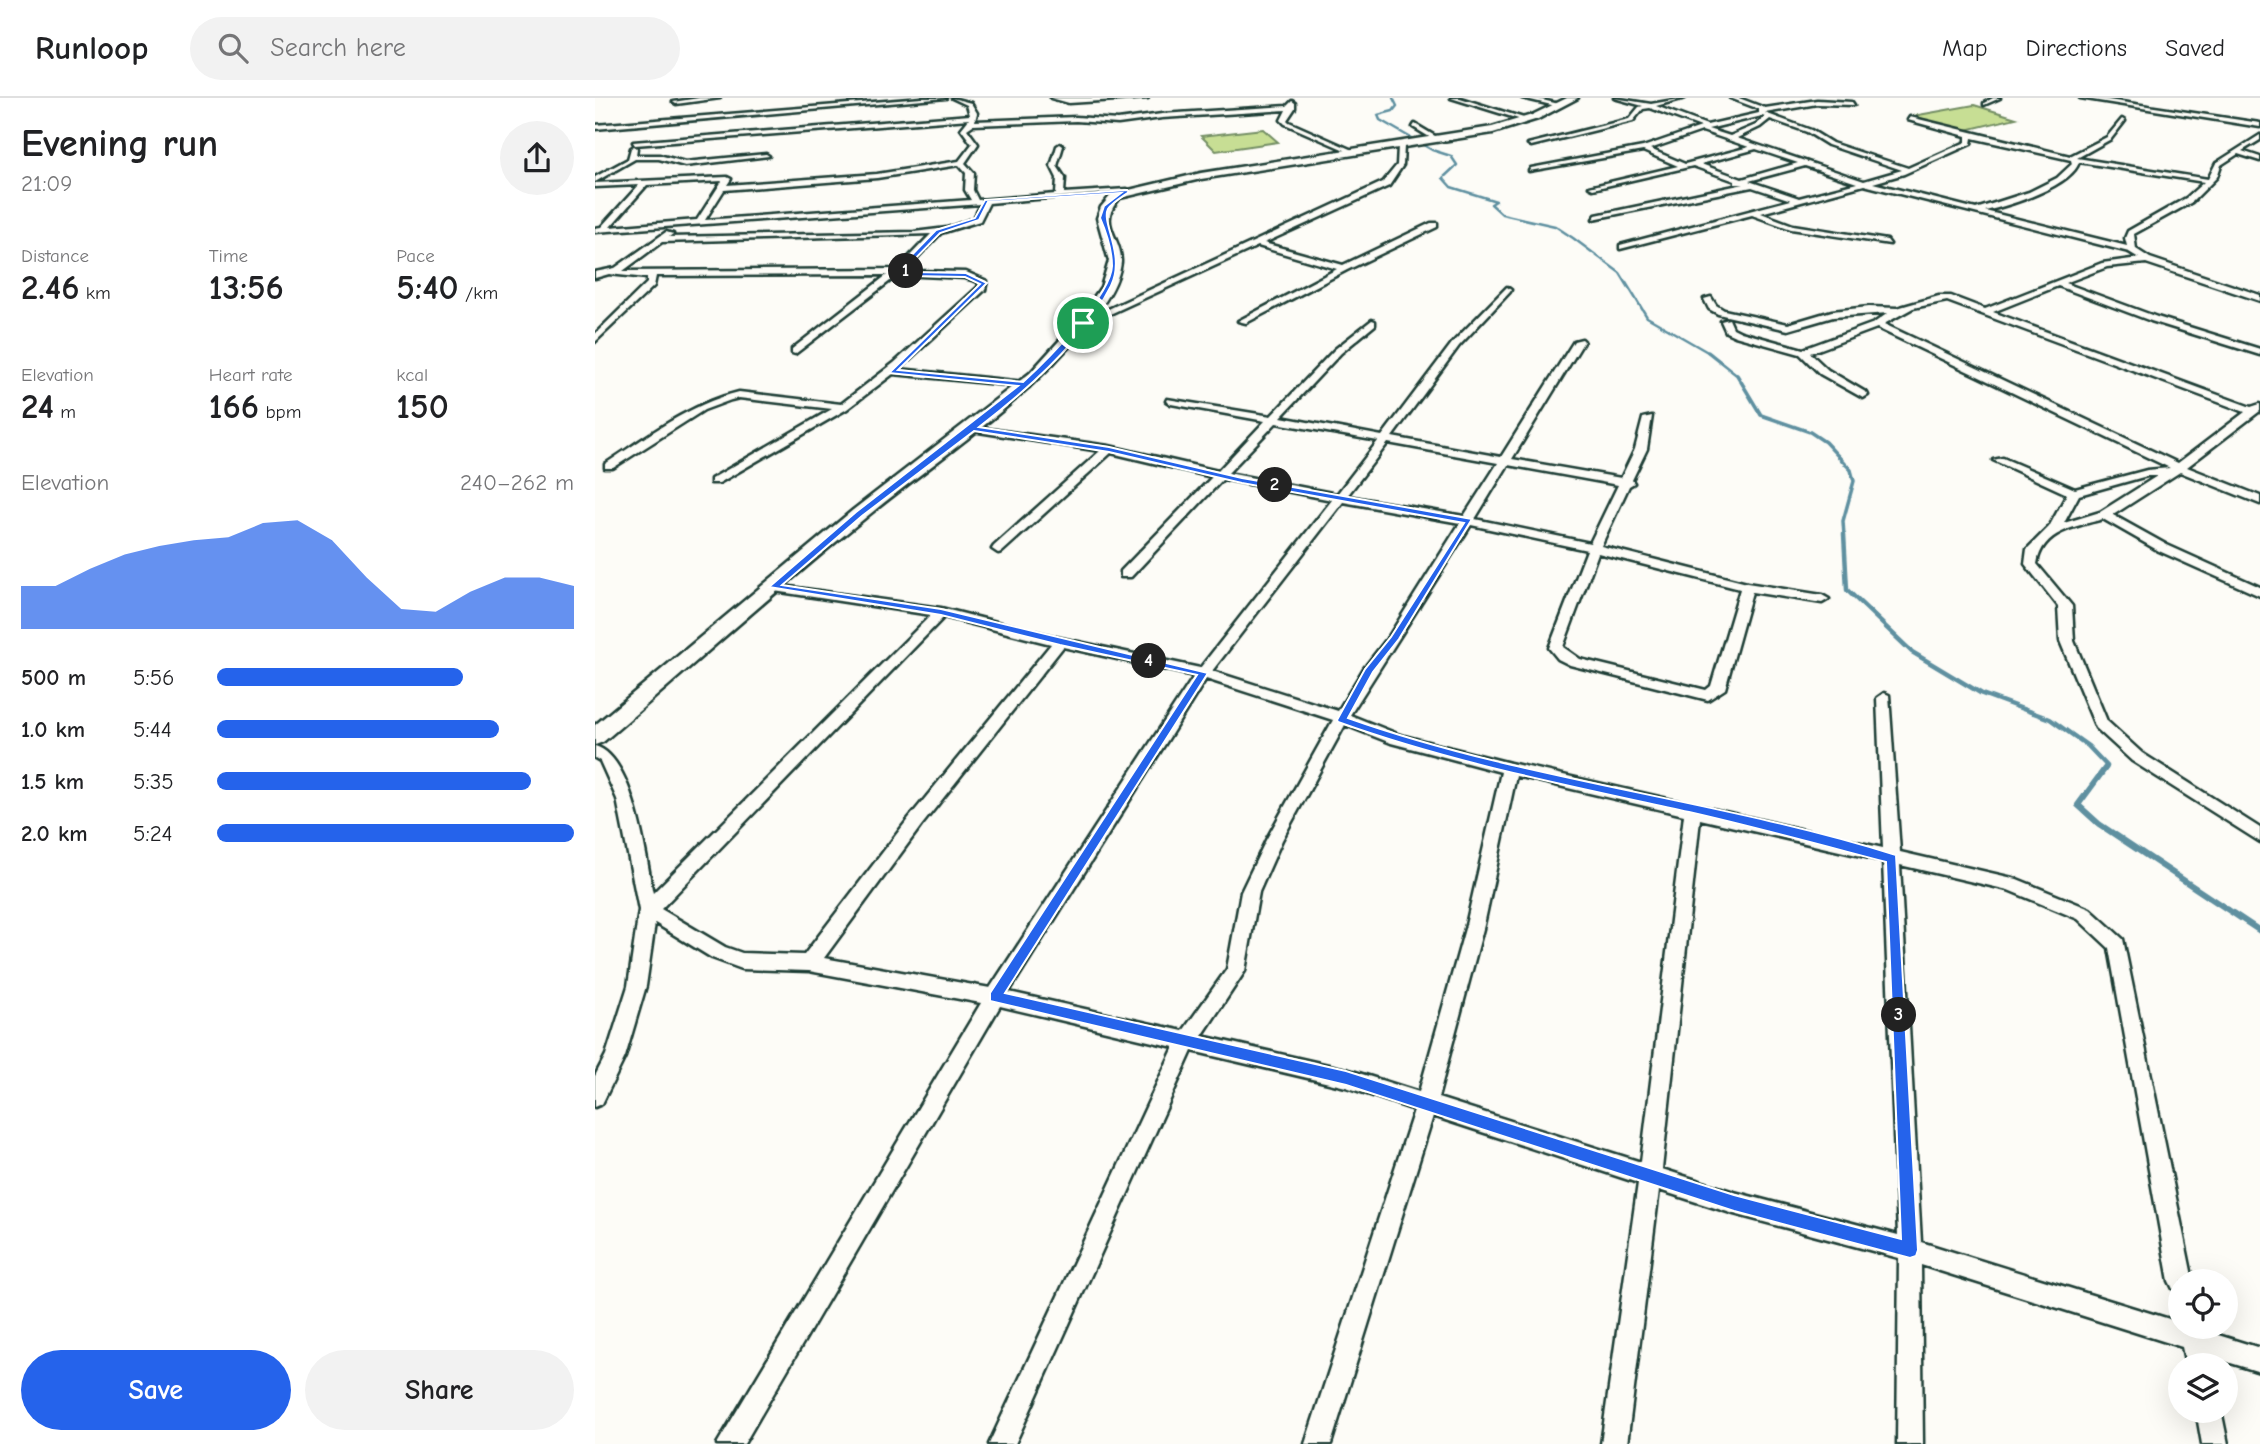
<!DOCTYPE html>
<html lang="en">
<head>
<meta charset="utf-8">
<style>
  body { margin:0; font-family:"Comic Neue",sans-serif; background:#f2f2f2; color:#202124; height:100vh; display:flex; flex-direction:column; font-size:26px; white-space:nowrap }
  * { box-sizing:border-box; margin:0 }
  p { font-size:23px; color:#757577 }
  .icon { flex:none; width:38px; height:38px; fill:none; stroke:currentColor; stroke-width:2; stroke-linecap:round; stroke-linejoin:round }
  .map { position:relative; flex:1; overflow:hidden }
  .sheet { display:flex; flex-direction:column; background:#fff; width:595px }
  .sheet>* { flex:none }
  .controls { position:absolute; left:1573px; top:1171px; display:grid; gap:14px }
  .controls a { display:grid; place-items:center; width:70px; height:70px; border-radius:50%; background:#fff; box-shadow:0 7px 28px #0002; font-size:35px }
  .pin { position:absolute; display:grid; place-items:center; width:60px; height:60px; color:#fff; margin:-30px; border:4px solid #fff; border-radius:50%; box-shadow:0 2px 7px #0007 }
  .km { position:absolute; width:35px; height:35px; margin:-18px; border-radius:50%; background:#222; color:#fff; font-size:19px; line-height:35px; text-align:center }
  .round { display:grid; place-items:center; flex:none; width:74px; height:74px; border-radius:37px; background:#f2f2f2 }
  .overview { display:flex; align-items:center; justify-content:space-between; height:119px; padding:0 21px }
  h1 { font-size:38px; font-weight:800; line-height:52px }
  .metrics { display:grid; grid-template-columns:repeat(3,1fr); gap:10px; height:119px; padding:7px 21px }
  .metrics div { display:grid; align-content:center }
  .metrics b { font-size:35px; font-weight:800 }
  .metrics small { font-size:19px; font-weight:400 }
  .metrics p { font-size:19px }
  .chart { height:196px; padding:14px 21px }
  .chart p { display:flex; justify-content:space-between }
  .chart svg { width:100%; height:126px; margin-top:7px; fill:#2563eb; opacity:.7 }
  .action { display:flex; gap:14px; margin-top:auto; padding:14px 21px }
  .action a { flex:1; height:80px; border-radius:42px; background:#2563eb; color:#fff; font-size:28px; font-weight:800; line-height:80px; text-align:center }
  .action a+a { background:#f2f2f2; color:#202124 }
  ul { padding:0 21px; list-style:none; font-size:23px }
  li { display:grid; grid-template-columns:112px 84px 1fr; align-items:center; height:52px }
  li i { height:18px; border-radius:9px; background:#2563eb }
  header { display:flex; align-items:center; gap:42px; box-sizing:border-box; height:98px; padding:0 35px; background:#fff; border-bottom:2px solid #e0e0e0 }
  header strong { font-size:33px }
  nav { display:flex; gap:38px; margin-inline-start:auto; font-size:24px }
  .search { width:490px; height:63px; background:#f2f2f2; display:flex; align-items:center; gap:18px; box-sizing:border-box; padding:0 24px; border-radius:38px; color:#757577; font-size:26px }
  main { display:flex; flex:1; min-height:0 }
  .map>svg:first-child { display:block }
  .green { fill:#c7de94; stroke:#738e64; stroke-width:2 }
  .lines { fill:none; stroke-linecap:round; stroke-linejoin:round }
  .stream-far3 { stroke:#5e90a0; stroke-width:2.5 }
  .stream-far2 { stroke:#5e90a0; stroke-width:3.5 }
  .stream-far1 { stroke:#5e90a0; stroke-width:4.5 }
  .stream { stroke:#5e90a0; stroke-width:6 }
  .street-casing { stroke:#1f3d34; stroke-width:5 }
  .secondary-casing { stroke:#1f3d34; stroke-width:5 }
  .street { fill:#fdfcf7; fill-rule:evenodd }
  .secondary { fill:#fdfcf7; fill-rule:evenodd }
  .route { fill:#2563eb; stroke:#fff; stroke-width:2; fill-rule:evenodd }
</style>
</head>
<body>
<header>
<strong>Runloop</strong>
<div class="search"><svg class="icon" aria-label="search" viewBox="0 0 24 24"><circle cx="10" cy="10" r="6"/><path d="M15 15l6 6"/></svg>Search here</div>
<nav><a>Map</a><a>Directions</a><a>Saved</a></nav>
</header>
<main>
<section class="sheet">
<div class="overview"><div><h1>Evening run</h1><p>21:09</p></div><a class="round"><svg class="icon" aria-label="share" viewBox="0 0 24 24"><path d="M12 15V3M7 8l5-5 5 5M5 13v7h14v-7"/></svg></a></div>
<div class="metrics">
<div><p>Distance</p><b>2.46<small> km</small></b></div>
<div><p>Time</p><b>13:56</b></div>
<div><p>Pace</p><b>5:40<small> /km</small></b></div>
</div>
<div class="metrics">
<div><p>Elevation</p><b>24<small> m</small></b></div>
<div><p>Heart rate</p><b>166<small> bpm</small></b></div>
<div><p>kcal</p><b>150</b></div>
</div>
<div class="chart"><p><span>Elevation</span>240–262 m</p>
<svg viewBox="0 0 160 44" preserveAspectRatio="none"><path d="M0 44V29L10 29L20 23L30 18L40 15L50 13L60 12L70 7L80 6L90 13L100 26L110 37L120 38L130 31L140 26L150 26L160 29V44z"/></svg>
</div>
<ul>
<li><b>500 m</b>5:56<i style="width:69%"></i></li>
<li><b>1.0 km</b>5:44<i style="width:79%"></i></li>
<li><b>1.5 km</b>5:35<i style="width:88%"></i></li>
<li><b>2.0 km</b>5:24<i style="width:100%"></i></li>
</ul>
<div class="action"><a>Save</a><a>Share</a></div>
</section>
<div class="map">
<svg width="1665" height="1346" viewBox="0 0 1665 1346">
  <rect width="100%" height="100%" fill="#fdfcf7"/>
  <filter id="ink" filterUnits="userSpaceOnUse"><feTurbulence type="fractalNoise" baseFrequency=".0143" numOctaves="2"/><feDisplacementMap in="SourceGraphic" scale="14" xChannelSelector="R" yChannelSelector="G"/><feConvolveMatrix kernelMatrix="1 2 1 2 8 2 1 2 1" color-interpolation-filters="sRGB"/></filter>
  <g filter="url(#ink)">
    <g class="green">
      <path d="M1379,7l42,13 -54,13 -49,-15z"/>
      <path d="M668,31l15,13 -62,9 -15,-15z"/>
    </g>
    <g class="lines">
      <path class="stream-far3" d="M798,0l4,8 -4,5 -15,4 2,5 52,30 19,6 6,9 -14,13 8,9 45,14 -5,3 11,10 53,12 18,12 47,35 27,44 64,37"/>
      <path class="stream-far2" d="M1113,254l29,23 24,40 49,17 15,10 26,28 3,11 -11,40 1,15"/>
      <path class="stream-far1" d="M1249,436l3,56 65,62 70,42 68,25 38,27 19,20 -2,3"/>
      <path class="stream" d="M1511,669l-28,38 21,19 161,107"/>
      <g class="street-casing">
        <g id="street">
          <path d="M104,0h21l-44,6 -3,-2z"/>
          <path d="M327,0h24l-351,31v-4z"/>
          <path d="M357,0l19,5 6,10 -2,8 101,-4 42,3 44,-6 125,-8 5,-5 3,2v5l-8,12 2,2 70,31 -5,1 -69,-30 -4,-4 5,-10 -124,8 -44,6 -42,-3 -103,4 -6,4 11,15 -13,19 9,10 -1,17 5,10 78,-6 1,-16 -6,-12 6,-20 3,-2 3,2 -6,20 8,12 -1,15 63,-4 4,2 -142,12 -9,18 -39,12 -32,33 6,5 51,1 21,9 -2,9 -86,79 126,13 4,1v4l-136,-13 -46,35 -128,74h-8v-4l121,-70 -93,-11 -8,2 -27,10 -91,58h-8v-4c43,-28 84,-60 134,-72l102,12 53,-41 84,-76 1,-5 -14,-4 -67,-3 -103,79 -3,-1v-4l95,-74 -231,1 -2,10 -59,56v-8l52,-51v-5l-38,-4 -14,4v-6l20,-4 51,-36 7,2 -4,3 245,-5 33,-4 27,-10 7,-14 -386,28v-4l6,-1 38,-42 -44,2v-4l132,-6 4,2 -4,6 150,-11 82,-13 13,-17 -11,-15 8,-10 -334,26 -2,-3 337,-27 -3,-10zM364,67l7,8 -1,17 6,10 -266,20 19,-30 153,-12zM127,83l-25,39 -87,7 37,-42zM336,136l-29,30 -1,5 -278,2 39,-29z"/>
          <path d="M456,0h97l-79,5z"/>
          <path d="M856,0h9l70,22 -5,1z"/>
          <path d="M927,0h12l29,7 -3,2z"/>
          <path d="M1019,0l37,6 34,-6 -29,8 51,19 52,-12v-4l-29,-11h9l26,10 52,-8 35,2 2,3 -37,-1 -52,9 46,17 21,13 76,25 58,-26v-6l-58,-16 2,-3 160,39 37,-19 15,-18 3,2 -14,18 -34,19 131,21 8,-16 44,-28v5l-18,11 18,6v4l-22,-7 -17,11 -4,12 -25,25 -58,32 2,15 14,9 110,37v6l-114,-38 -39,4 -42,16 92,34 103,32v6l-109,-34 -93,-35 -65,26 258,95 9,-3v7l-73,56 73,29v8l-80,-32 -67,43 54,30 93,42v9l-101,-45 -56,-32c-28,8 -61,12 -66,45l35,42 2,35 33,80 35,32 118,75v14l-128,-81 -36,-33 -36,-87 -2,-35 -33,-42 2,-15 22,-22 18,-33 -74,-34 10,-2 72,31 72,-19 23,-2 -293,-140 -67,25 18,17 39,23 1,2 -5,3 -43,-24 -20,-20 -65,-18 -9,-4 -5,-11 8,-2 4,9 8,4 62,17 71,-26 14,-10 -55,4 -45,13 -70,-16 -9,-5 -5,-10 7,-2 5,8 8,5 64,14 44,-13 37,-4 28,1 42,-12h12l34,13 117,-46 37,-5 -10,-6 -265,-67 -103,28 32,12 94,15 3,4 -99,-15 -39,-14 -132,34v-4l171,-45 -39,-13 -159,32 3,-4 148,-31h-9v-3l-42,-15 -100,23 -4,-2 89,-21 -35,-15 -114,20 2,-3 112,-21 58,-20 -51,-19 -7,1 -10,12 -102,25 -3,-2 101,-25 10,-12 4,-1zM1167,18l3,1 -9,8 -26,11 -22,-7zM1175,21l37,13 21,13 74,25 -38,11 -127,-43 23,-11zM1107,33l47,16 -64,17 -35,-15zM1377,40l99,22 1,4 -15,14 -28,14 -53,17 -103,-26 31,-9 67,-30zM1161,51l42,14 -56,16 -41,-15zM1484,64l125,20 -18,16 -58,33 -3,7 2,8 -142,-35c24,-5 87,-25 94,-49zM1210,68l52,17 -58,15 -50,-17zM1352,203l298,111 -67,51 -294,-139 29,-16zM1552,378h10l-57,36 -36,11 15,-28z"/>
          <path d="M1398,0h7l-16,7v-2z"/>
          <path d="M1485,0h15l165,25v4z"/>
          <path d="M820,26l25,15 1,1 -5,1 -23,-14z"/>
          <path d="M806,46l3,2 -1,19 -14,21 -125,57 79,22 88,-42h6v4l-90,43 -101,53 -8,-2 99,-52 -79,-23 -172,79 -8,-2 305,-141 14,-17 1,-19z"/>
          <path d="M39,48l3,2 -1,7h23l26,7 81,-8 3,2 -84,10 -26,-7h-24l-40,23v-5l33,-18 3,-11z"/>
          <path d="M912,189l4,3 -1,2 -51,54 -67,91 109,20 73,-116 8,-2 2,2 -72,118 109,19 14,-29 8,-31 9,-2 -5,33 -15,31 2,3 -5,3 -28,60 146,37 75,12 7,4 -7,4 -70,-11 -27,97 -17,11 -138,-35 -12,-6 -9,-11 38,-98 -116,-25 -121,190 50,20 110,28 373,85 -6,-150 7,-5 5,2 11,157 117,27 73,30 33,30 70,342h-12v11l-8,-3 -4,-8 -60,-333 -31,-29 -70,-29 -108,-25 21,377 258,80 2,-4v8h20l1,4 58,18v24l-52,-16 2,9h-24l-4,-18 -261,-82 2,179h-26l2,-186 -165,-44 -75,-24 -32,254h-26l37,-261 -205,-67 -102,328h-26l109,-334 -68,-23 -154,-36 -177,393h-26l185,-397 -174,-41 -256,438h-27l264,-441 -172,-32 -67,-2 -30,-11 -57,-35 -9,63 -21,71 -23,47 -7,3v-31l11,-21 22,-69 11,-76 -22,-111 -17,-38 -5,-3v-12c39,11 51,111 58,147l278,-278 -157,-24 -7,-4 2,-3 172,24 119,30 140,30 132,-168 -109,-21 -92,98h-10v-6l91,-94 -101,-24 -109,99 -4,1 -6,-4 2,-3 106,-95 -128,-20 -4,-1v-4l141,20 109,25 47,-50 -94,-17 -5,-3 1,-2 104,17 64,-67 37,-29 3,1v4l-34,28 -60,64 101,19 71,-94zM681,325l102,18 -41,53 -109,-21zM793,345l110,20 -34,53 -117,-20zM913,367l110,20 -28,58 -115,-24zM748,404l117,21 -71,113 -25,32 -26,43 -126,-40zM1003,455l142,36 -29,97 -5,4 -126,-31 -17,-12zM349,519l107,27 -142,174 -105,137 -62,-2 -17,-6 -64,-38zM468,549l131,29 -204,312 -166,-30 97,-132zM611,581l127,41 -67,120 -25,52 -14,77 -44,62 -174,-39zM750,627l46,18 110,29 -35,153 -47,167 -73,-23 -144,-33 43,-65 14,-79 23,-52zM921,678l168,39 -43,347 -203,-64 46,-173zM1105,721l183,42 15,374 -164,-43 -72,-23z"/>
          <path d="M1601,1312h25l7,34h-26z"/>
        </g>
      </g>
      <g class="secondary-casing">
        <path id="secondary" d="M972,0h11l-40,21 -45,14 -292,46 -81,19c-24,26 2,38 1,64 -2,23 -21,48 -35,65 -62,77 -145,129 -221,191 -89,72 -175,150 -262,224l-8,3v-20l258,-215 177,-137 48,-53 23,-33 8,-26 -12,-43 4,-11 11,-13 89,-21 291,-46 40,-12z"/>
      </g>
      <use href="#street" class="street"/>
      <use href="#secondary" class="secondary"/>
    </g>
  </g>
  <path class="route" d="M532,92l2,2c-7,5 -17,11 -21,17 -7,14 18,46 3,77 -27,54 -85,105 -132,141l130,20 133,31 230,41 -73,120 -26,33 -25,46c178,63 369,81 548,137l22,395 -2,6 -6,2 -176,-47 -388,-126 -356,-84v-8l207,-318 -137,-30 -119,-30 -172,-28 87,-75 162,-126 -129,-13 91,-89 -15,-7 -52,-1 -11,-11 34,-35 39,-12 10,-18zM526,95l-17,13 -4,12c6,14 12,31 12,48 -1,30 -66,95 -89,116l-125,-12 89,-87 -21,-10 -52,-1 -6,-6 32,-33 39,-13 9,-18zM379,333l135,21 133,31 222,40 -73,114 -26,32 -28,51 1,2c114,41 233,64 351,90 66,15 132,33 197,50l15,377 -167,-44 -388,-124 -341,-78 203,-320 -267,-64 -159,-24 80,-69z"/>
</svg>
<div class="controls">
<a><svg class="icon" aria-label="locate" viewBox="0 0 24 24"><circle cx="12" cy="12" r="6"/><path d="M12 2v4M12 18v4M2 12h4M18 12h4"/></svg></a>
<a><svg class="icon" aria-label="layers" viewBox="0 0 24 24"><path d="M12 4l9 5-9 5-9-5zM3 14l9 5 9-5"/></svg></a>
</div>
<div class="pin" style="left:488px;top:225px;background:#1e9e55"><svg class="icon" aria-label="arrive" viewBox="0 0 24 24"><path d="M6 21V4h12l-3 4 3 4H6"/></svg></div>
<b class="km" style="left:311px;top:173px">1</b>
<b class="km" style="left:680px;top:387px">2</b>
<b class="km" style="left:1304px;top:917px">3</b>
<b class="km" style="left:554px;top:563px">4</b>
</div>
</main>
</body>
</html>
